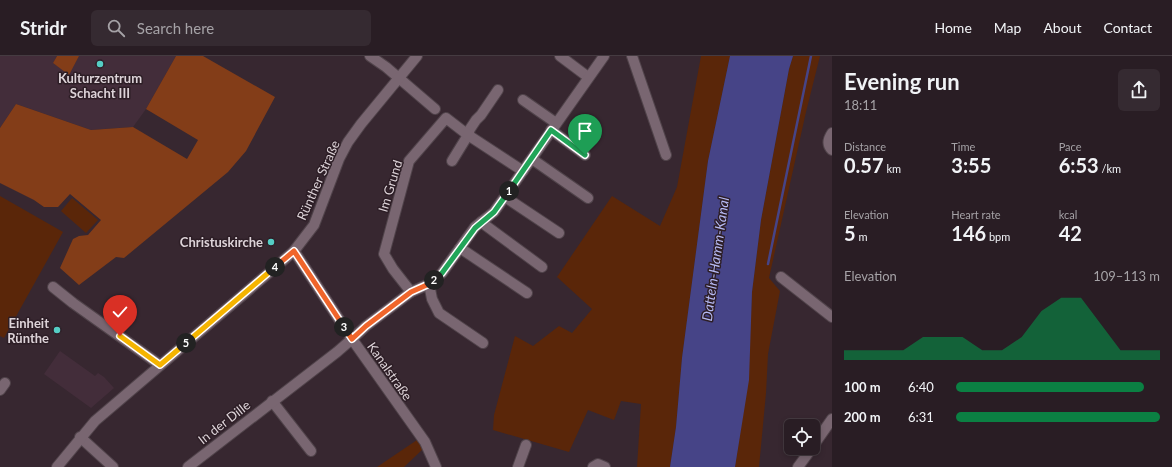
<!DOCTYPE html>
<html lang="en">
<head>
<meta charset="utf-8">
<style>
  body { margin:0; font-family:Lato,sans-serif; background:#352a31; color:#f1f3f6; height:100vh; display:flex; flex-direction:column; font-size:15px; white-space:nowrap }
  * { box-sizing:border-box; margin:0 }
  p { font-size:13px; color:#a5a2a6 }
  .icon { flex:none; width:22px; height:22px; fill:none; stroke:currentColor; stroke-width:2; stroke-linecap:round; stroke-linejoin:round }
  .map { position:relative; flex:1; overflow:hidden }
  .sheet { display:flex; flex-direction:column; background:#291d24; width:340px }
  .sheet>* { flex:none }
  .controls { position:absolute; left:784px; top:363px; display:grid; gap:8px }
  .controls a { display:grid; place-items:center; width:36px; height:36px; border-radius:6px; background:#291d24; box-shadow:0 2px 6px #0003,0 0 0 1px #453b41; font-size:20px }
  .pin { position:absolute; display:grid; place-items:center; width:34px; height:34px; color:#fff; margin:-41px -17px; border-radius:50% 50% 50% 0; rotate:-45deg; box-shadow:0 0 4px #0007 }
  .pin .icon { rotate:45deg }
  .km { position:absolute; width:20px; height:20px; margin:-10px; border-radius:50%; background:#222; color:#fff; font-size:11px; line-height:20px; text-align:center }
  .round { display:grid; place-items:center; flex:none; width:42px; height:42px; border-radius:6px; background:#352a31 }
  .overview { display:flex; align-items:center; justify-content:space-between; height:68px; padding:0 12px }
  h1 { font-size:22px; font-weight:700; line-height:30px }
  .stats { display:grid; grid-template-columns:repeat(3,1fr); gap:6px; height:68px; padding:4px 12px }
  .stats div { display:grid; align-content:center }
  .stats b { font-size:20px; font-weight:700 }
  .stats small { font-size:11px; font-weight:400 }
  .stats p { font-size:11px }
  .chart { height:112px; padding:8px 12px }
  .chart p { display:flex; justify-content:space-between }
  .chart svg { width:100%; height:72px; margin-top:4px; fill:#0b8043; opacity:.7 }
  ul { padding:0 12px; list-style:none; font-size:13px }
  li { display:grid; grid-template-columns:64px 48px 1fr; align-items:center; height:30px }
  li i { height:10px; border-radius:5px; background:#0b8043 }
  header { display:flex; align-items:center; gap:24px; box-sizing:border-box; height:56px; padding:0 20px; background:#291d24; border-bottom:1px solid #453b41 }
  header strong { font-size:19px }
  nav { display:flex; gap:22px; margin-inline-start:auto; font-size:14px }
  .search { width:280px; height:36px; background:#352a31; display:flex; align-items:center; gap:10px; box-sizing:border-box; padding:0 14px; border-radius:6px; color:#a5a2a6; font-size:15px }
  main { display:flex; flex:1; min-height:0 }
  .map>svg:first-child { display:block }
  .built { fill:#432d3a }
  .green { fill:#5a2609 }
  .forest { fill:#833d18 }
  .water { fill:#464487 }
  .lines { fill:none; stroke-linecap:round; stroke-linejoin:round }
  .stream { stroke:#464487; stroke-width:2.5 }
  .minor-casing { stroke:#50434a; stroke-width:12 }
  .minor { stroke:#796671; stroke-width:10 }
  .split-1-casing { stroke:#fff; stroke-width:8 }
  .split-2-casing { stroke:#fff; stroke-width:8 }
  .split-3-casing { stroke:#fff; stroke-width:8 }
  .split-4-casing { stroke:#fff; stroke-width:8 }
  .split-5-casing { stroke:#fff; stroke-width:8 }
  .split-6-casing { stroke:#fff; stroke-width:8 }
  .split-1 { stroke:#22a559; stroke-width:5 }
  .split-2 { stroke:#22a559; stroke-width:5 }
  .split-3 { stroke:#f0652b; stroke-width:5 }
  .split-4 { stroke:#f0652b; stroke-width:5 }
  .split-5 { stroke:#f5b400; stroke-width:5 }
  .split-6 { stroke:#f5b400; stroke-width:5 }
  .poi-dot { fill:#55cec5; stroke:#2d1e26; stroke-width:1.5 }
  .labels { text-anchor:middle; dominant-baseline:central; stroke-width:3; stroke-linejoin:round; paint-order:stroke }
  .poi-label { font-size:13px; font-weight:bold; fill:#ddd3d8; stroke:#2d1e26; text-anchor:end }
  .street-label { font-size:13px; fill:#ddd3d8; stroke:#2d1e26 }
  .water-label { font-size:14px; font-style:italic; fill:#b5b9f3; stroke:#2d1e26 }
</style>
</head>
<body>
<header>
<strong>Stridr</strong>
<div class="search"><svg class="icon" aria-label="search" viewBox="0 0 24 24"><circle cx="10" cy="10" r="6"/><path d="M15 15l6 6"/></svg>Search here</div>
<nav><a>Home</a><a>Map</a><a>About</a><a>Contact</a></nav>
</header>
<main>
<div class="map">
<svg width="832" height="411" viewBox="0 0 832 411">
  <rect width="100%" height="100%" fill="#372730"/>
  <g class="built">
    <path d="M0,0h57l-4,7 16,11 10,-18h97l-30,53 -13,18 -42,3 -75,-26 -16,24z"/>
    <path d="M60,295l35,25 3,-3 6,4 10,11 -23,20 -47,-34z"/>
  </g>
  <g class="green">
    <path d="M701,0h29l-22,105 -26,197 -6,69 -6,40h-33l4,-63 -20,-3 -7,19 -26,-10 -19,42 -76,-22 1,-15 21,-79 18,10 26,-20 13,7 20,-24 -35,-32 55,-81 48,30 17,-39z"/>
    <path d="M793,0h27l-14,56 -37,166 11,13 -12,63 -2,39 -7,74h-24l13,-87 4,-88 9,-72 28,-151z"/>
    <path d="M0,140l63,36 -59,106 -4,-2z"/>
    <path d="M72,142l26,22 -12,13 -25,-22z"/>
    <path d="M417,384l6,9 -19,18h-27z"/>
  </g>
  <g class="forest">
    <path d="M57,0h22l-10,19 -16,-12z"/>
    <path d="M176,0h27l72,41 -29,54 -18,21 -104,86 -8,-1 -37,28 -19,-17 13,-29 6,-3 9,-1 13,-15 -31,-26 -12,13h-14l-10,-7 -34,-17v-55l16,-24 75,26 42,-3 54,32 11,-19 -52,-31z"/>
  </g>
  <path class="water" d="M730,0h63l-4,13 -28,151 -9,72 -3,88 -14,87h-65l6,-40 6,-69 26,-197z"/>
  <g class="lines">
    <path class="stream" d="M768,208l43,-208"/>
    <g class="minor-casing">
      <g id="minor">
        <path d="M370,0l16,11 49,42"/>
        <path d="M560,0l28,21"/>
        <path d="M632,0l34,99"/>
        <path d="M523,44l33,23"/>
        <path d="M551,74l34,25"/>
        <path d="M832,77c-4,6 -5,12 0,17"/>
        <path d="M532,103l56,39"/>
        <path d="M452,105l16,-26 2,-6 6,-9 5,-5 17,-25"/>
        <path d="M505,141l54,36"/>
        <path d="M481,166l61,45"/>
        <path d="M460,192l67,45"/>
        <path d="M294,195l58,88 73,103 11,25"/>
        <path d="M781,221l51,40"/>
        <path d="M429,228l3,15 7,14 44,30"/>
        <path d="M53,231l20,16 87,62"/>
        <path d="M411,236l-18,-23 -9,-15 25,-93 37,-43 22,17 55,36"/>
        <path d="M0,334l5,-7"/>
        <path d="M272,345l39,50"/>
        <path d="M80,381l33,30"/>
        <path d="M813,390l19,-27"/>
        <path d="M57,411l38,-46 183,-156 16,-14 20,-26 25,-66 9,-17 13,-18 56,-68"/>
        <path d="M188,411l149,-115 15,-13 14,-13 45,-34 18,-8 13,-11 33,-46 19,-15 110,-156"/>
        <path d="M518,411l8,-22"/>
        <path d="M593,411l5,-3 7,3"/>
        <path d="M798,411l14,-19"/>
      </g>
    </g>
    <use href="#minor" class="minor"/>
  </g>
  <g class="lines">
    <g class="split-1-casing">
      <path id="split-1" d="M509,135l42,-61 34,25"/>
    </g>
    <g class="split-2-casing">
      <path id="split-2" d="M434,224l8,-7 33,-45 19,-16 15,-21"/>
    </g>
    <g class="split-3-casing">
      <path id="split-3" d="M344,271l8,12 14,-13 45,-34 18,-8 5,-4"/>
    </g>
    <g class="split-4-casing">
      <path id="split-4" d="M275,211l19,-16 50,76"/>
    </g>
    <g class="split-5-casing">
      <path id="split-5" d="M186,287l89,-76"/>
    </g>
    <g class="split-6-casing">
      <path id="split-6" d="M120,280l40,29 26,-22"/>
    </g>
    <use href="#split-1" class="split-1"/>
    <use href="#split-2" class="split-2"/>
    <use href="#split-3" class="split-3"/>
    <use href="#split-4" class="split-4"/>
    <use href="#split-5" class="split-5"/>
    <use href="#split-6" class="split-6"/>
  </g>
  <g class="poi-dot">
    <circle cx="100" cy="8" r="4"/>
    <circle cx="271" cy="186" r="4"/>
    <circle cx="57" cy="274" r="4"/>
  </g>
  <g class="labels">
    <g class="poi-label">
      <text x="100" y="22" text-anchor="middle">Kulturzentrum<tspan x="100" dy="15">Schacht III</tspan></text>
      <text x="263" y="186">Christuskirche</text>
      <text x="49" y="267">Einheit<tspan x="49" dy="15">Rünthe</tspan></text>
    </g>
    <g class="street-label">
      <text transform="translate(318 124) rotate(-66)">Rünther Straße</text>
      <text transform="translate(390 130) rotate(-73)">Im Grund</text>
      <text transform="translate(390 315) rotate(55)">Kanalstraße</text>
      <text transform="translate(224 366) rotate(-38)">In der Dille</text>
    </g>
    <g class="water-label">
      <text transform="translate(715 203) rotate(-82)">Datteln-Hamm-Kanal</text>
    </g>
  </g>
</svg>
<div class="controls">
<a><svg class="icon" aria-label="locate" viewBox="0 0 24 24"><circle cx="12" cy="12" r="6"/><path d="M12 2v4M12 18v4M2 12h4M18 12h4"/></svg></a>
</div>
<div class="pin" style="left:585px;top:99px;background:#1e9e55"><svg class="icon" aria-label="arrive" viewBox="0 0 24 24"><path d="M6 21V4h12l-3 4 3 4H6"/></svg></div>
<div class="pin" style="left:120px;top:280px;background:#d93025"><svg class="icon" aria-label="check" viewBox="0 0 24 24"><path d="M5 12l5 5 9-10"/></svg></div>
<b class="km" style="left:509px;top:135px">1</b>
<b class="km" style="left:434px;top:224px">2</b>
<b class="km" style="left:344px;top:271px">3</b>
<b class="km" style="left:275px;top:211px">4</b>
<b class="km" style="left:186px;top:287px">5</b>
</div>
<section class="sheet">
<div class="overview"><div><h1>Evening run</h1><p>18:11</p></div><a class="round"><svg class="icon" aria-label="share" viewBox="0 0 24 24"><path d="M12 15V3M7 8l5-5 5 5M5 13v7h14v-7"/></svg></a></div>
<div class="stats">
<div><p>Distance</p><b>0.57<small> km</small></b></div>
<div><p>Time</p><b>3:55</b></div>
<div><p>Pace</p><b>6:53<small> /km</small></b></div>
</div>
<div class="stats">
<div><p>Elevation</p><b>5<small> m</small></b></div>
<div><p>Heart rate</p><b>146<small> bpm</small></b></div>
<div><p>kcal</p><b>42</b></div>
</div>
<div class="chart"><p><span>Elevation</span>109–113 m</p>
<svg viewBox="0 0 160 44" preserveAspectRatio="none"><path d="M0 44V38L10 38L20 38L30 38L40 30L50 30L60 30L70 38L80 38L90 30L100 14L110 6L120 6L130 22L140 38L150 38L160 38V44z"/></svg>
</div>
<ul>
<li><b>100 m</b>6:40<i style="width:92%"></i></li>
<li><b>200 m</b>6:31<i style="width:100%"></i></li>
</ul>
</section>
</main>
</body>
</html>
